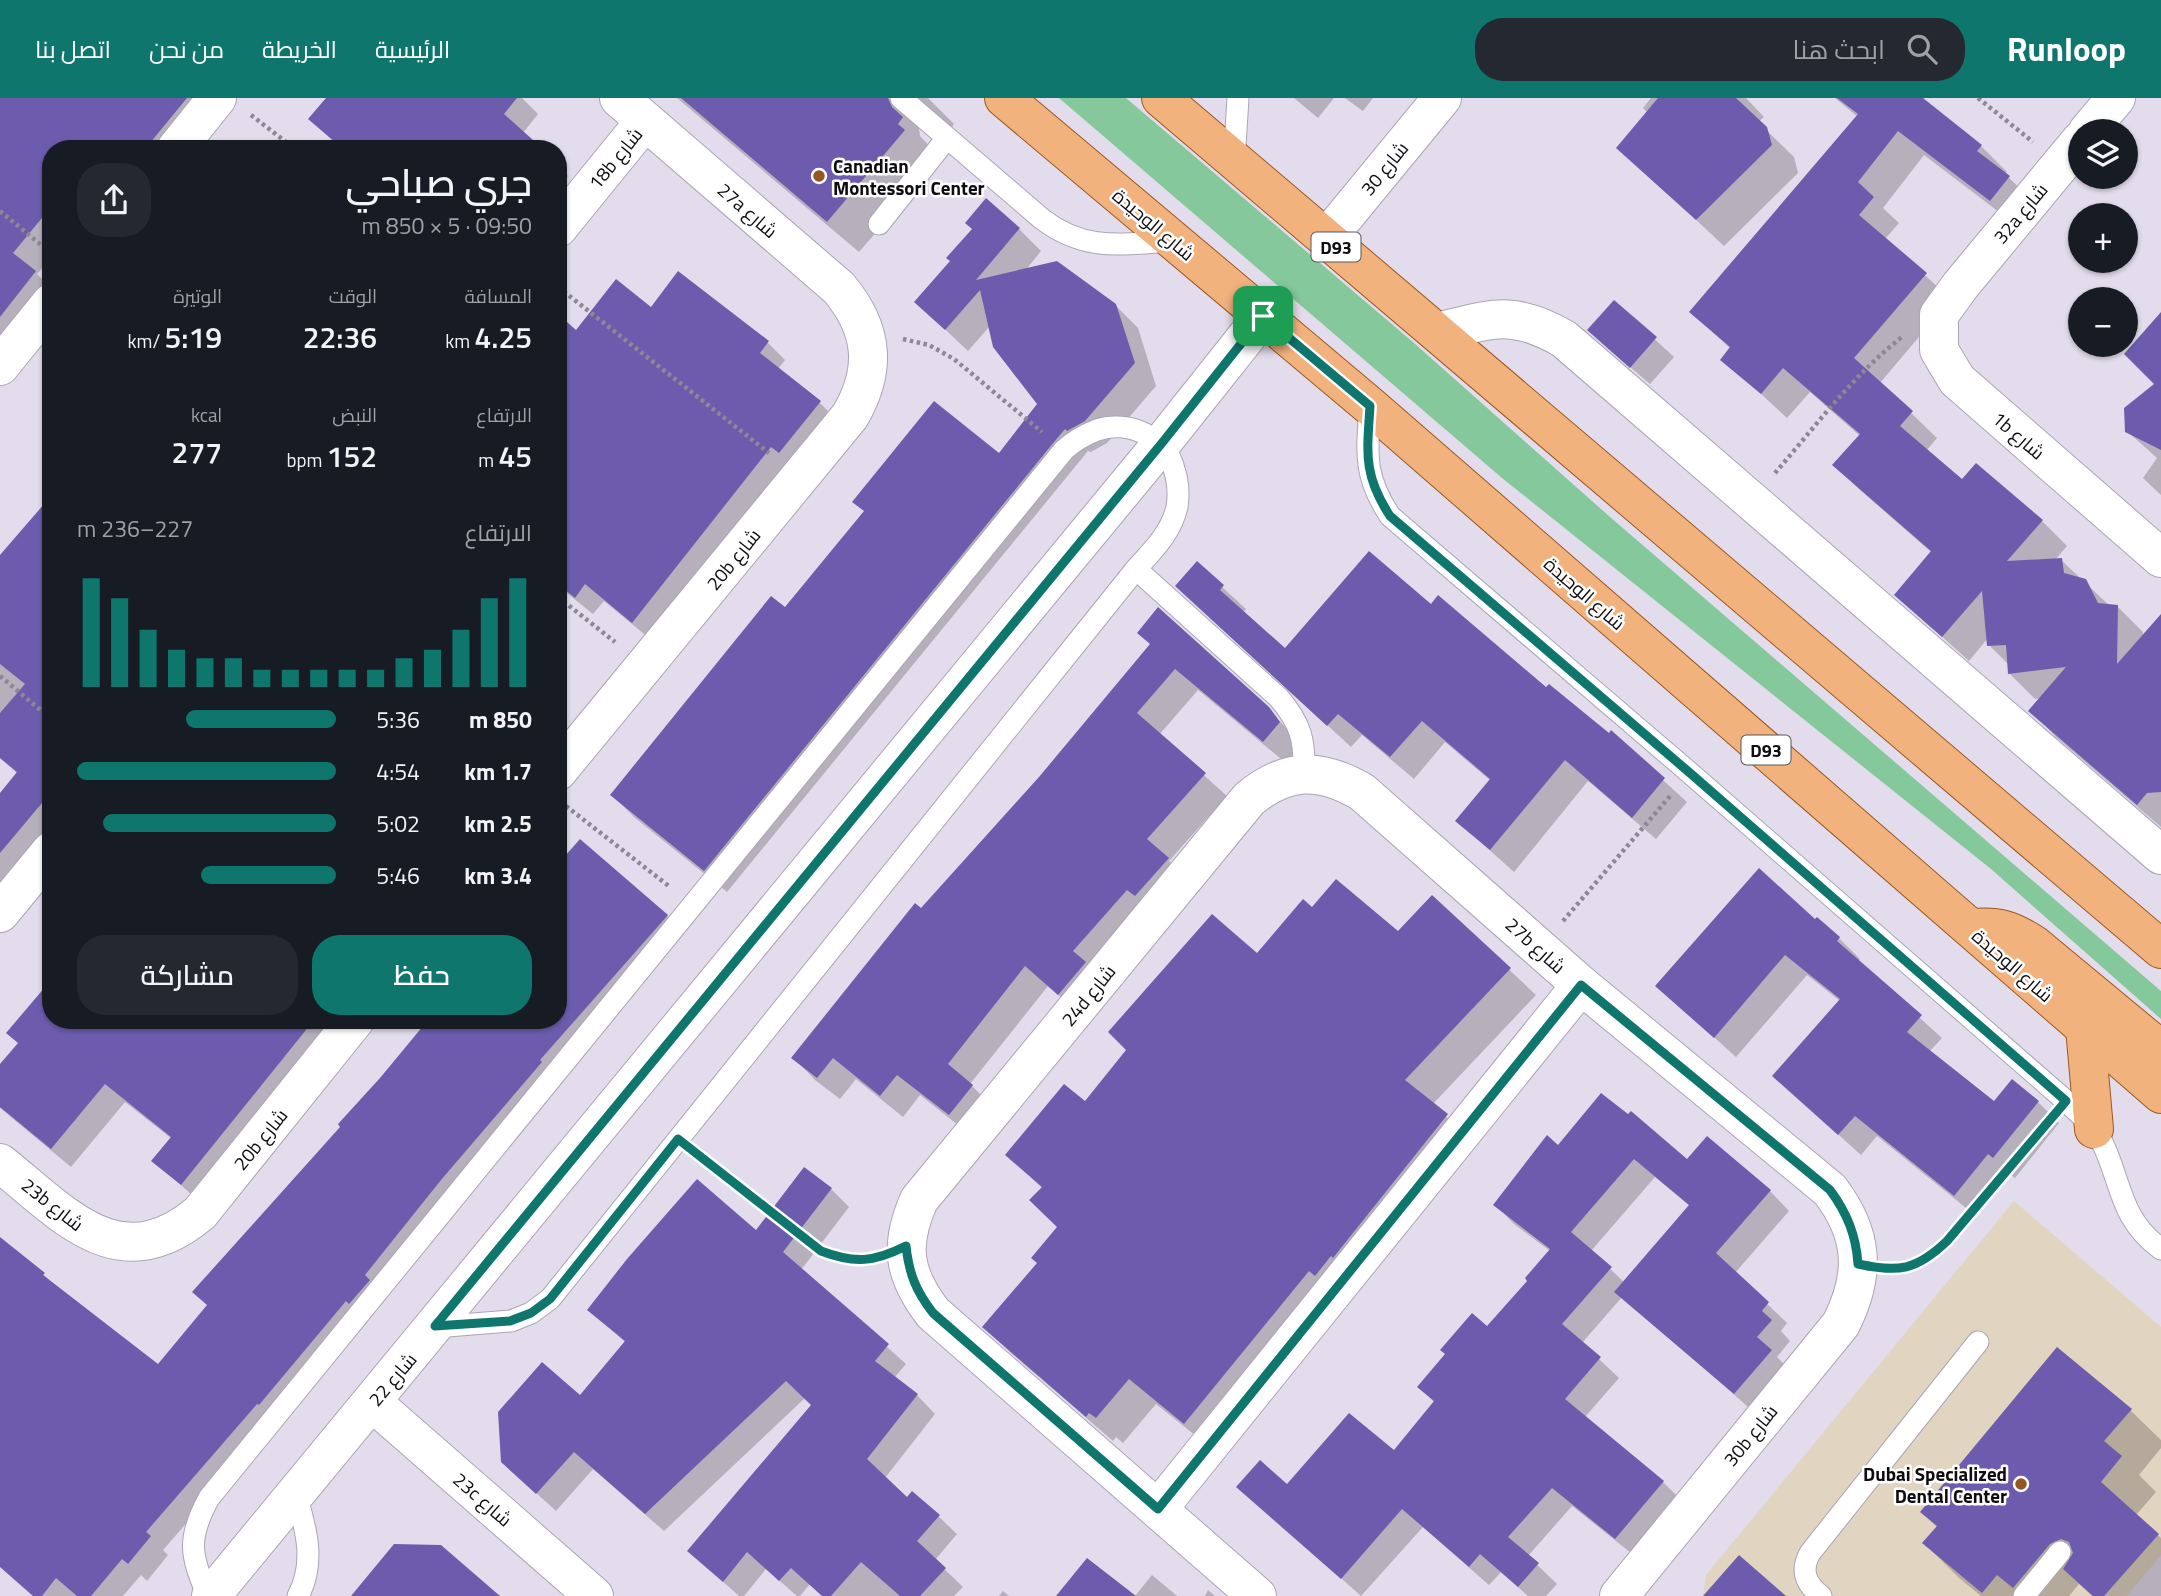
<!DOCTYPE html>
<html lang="ar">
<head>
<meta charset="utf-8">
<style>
  body { margin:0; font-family:"Titillium Web",Cairo,sans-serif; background:#242831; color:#f1f3f6; direction:rtl; height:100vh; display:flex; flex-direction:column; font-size:26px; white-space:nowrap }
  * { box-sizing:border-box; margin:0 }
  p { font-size:23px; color:#9ea1a6 }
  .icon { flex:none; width:38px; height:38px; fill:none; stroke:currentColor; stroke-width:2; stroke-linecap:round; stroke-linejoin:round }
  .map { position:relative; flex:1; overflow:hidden; direction:ltr }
  .side { position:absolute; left:42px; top:42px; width:525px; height:889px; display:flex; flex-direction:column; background:#171b24; border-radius:28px; box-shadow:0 2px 5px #0004; direction:rtl }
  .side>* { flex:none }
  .fabs { position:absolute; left:2068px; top:21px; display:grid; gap:14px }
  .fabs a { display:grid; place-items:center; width:70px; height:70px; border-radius:50%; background:#171b24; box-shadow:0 2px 5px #0004; font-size:35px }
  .pin { position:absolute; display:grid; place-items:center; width:60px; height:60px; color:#fff; margin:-30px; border-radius:14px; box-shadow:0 4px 10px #0006 }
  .round { display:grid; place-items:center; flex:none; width:74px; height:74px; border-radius:28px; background:#242831 }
  .overview { display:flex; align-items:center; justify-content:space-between; height:119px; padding:0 35px }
  h1 { font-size:38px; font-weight:600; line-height:52px }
  .stats { display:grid; grid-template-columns:repeat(3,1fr); gap:10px; height:119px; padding:7px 35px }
  .stats div { display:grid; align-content:center }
  .stats b { font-size:30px; font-weight:600 }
  .stats small { font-size:19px; font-weight:400 }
  .stats p { font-size:19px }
  .chart { height:196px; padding:14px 35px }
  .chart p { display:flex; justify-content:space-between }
  .chart svg { width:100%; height:126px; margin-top:7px; stroke:#0f766e; stroke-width:6 }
  .primary-button { display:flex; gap:14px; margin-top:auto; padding:14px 35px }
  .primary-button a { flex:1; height:80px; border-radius:28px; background:#0f766e; color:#fff; font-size:28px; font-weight:600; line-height:80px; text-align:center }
  .primary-button a+a { background:#242831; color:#f1f3f6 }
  ul { padding:0 35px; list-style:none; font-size:23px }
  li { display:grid; grid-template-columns:112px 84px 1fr; align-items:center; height:52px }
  li i { height:18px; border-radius:9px; background:#0f766e }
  header { display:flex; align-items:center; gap:42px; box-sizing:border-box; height:98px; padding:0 35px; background:#0f766e; color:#fff }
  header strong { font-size:33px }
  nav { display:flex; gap:38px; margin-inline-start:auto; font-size:24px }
  .search { width:490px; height:63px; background:#242831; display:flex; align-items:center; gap:18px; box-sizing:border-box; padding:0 24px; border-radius:28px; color:#9ea1a6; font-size:26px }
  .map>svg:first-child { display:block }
  .medical { fill:#e1d4c1 }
  .green { fill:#84c89c }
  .shadow { fill:#0003; fill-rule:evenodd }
  .building { fill:#6d5cae }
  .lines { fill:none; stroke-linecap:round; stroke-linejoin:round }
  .lane-casing { stroke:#aba5b4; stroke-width:23 }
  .street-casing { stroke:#aba5b4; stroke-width:40 }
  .primary-casing { stroke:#9d5720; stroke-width:40 }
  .path { stroke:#8d8894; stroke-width:4.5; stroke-dasharray:3.5 3.5; stroke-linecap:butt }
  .lane { stroke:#fff; stroke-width:21 }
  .street { stroke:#fff; stroke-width:38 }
  .primary { stroke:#f2b27e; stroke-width:38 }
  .route-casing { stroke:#fff; stroke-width:14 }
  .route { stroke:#0f766e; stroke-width:9 }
  .poi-dot { fill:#975523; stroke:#fff; stroke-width:2.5 }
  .labels { text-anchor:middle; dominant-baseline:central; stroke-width:5; stroke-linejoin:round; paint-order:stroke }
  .shield { fill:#fff; stroke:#565558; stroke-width:2 }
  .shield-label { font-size:18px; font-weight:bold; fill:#0e0c11 }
  .street-label { font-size:19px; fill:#0e0c11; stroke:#fff }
  .poi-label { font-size:19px; font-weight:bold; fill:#0e0c11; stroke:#fff; text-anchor:start }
</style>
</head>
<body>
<header>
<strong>Runloop</strong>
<div class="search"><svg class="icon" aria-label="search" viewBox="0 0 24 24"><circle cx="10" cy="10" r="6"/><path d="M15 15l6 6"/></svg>ابحث هنا</div>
<nav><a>الرئيسية</a><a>الخريطة</a><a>من نحن</a><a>اتصل بنا</a></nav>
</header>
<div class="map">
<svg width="2161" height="1498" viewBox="0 0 2161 1498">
  <rect width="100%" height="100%" fill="#e3dcec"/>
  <path class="medical" d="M2014,1103l147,126v228l-34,41h-424l3,-21z"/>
  <path class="green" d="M1059,0h67l288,245 196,174 551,474v28l-170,-150 -489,-391z"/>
  <g class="shadow">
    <path d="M0,0h222l-35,51h-136v109l-14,16 14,14 -51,80z"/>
    <path d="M328,0h194l16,16 -15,19 18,16h-199l-32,-30z"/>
    <path d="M677,0h251l26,26 -2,3 -15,-11 -15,5 -3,8 1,7 13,14 3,13 -77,89z"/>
    <path d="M1294,0h40l-16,20z"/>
    <path d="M1345,0h28l-10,13z"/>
    <path d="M1651,0h95l18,19 -6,5 36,35 4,16 -74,73 -105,-98 29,-35 -5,-5z"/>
    <path d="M1835,0h84l62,48 26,26 -2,2 29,28 -18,23 -92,-70 -41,53 16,15 -14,16 66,60 -71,84 57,55 -11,13 36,30 80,40 25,25 -12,14h6l49,46h7l26,26v6l18,-10v199l-105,-90 -25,-26 11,-13 -7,1 -26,-26v-8l-20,-20 -1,-7 -19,23 -73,-66 36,-42 -72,-63 -25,-25 25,-29 -50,-44 -23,26 -64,-59 8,-10 -40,-37 167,-195z"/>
    <path d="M558,68l10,10 -10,11z"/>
    <path d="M1019,131l22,22 -16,20 90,34 23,23 18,58 -49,57 -16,9 -3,-1 -361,441 -93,-75 -22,-22 173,-185 214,-155 40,-51 -49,-78 -22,25 -52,-49z"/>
    <path d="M1614,204l60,55 -24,27 -42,-36z"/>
    <path d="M651,211l117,34 17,17 -7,9 41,33 18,18 -187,219 -46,-38 -11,13 -35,-28v-249z"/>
    <path d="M2161,240v157l-18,-17 14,-20 -30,-27 30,-47z"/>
    <path d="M51,400v336l-51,56v-95l18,-21 -18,-16v-200z"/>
    <path d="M1197,466l49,45 -3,4 43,37 145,-43 178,129 2,-3 76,69 -31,37 -68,-58 -74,91 -57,-51 34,-40 -46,-39 -31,37 -52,-44 -11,12 -174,-161z"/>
    <path d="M1152,548l116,62 33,37 -15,18 -88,-73 -39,45 68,61 -58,65 21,20 -109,134 -33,-29 -78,98 24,24 -22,28 -52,-41 -17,22 -47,-38 -16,20 -25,-19 -21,-22 127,-148 119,-132z"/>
    <path d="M1432,799l104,98 -103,109 40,38 -262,306 -55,-44 -33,39 -7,-6 -3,4 -102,-88 -26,-26 54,-63 20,-37 -16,-38 -35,-34 78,-51 226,-194 86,24z"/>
    <path d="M667,818l17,18 -128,145 -175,215 5,5 -18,21 -3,-2 -202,232 5,5 -21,26 -6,-6 -18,21h-90l-33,-30v-304l43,12 14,14 101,78 51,-60 134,-179 79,-96 -4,-4 6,-7h134z"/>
    <path d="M1815,824l24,16 21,21 -2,3 84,76 -13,14 65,52 44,-2 21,21 -44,55 -5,-4 -34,42 -99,-80 -16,19 -87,-79 66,-75 -33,-26 -71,82 -79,-71z"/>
    <path d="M51,922h297l-147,183 -47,-42 18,-22 -47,-37 -54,65 -71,-59v-41l19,-23z"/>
    <path d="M1558,1050l129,14 83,29 19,20 -54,62 52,50 -6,8 9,10 -13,16 13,13 -36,42 -132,-115 -40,46 37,35 -34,39 78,65 19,19 -46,56 -64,-51 -44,50 29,28 -11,12h-18l-27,-24 -12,13 -66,-58 -62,69 -122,-109h49l106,-34 41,-50 -16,-16 68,-58 42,-48 21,-30 -36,-27 -19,-20zM1655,1079l35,29 -65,77 -34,-32z"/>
    <path d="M831,1091l18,18 -48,63 105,94 -12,14 23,17 18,19 -50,64 22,22 31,16 19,18 -22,26 28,27 -9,9h-131l-13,-12 -10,12h-3l-31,-27 -22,27h-5l-50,-45 124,-146 -8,-7 -141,133 -71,-62 -37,42 -34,-31 58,-83 46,-54 -36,-33 166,-78z"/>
    <path d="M2130,1312l31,30v8l-22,27 17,17 -20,23 25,23v58h-69l-13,-12 -10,12h-88l-22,-18 -35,-35 14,-15 -16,-16z"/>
    <path d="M1152,1477l25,21h-42z"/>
    <path d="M1208,1492l7,6h-10z"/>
    <path d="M1003,1493l6,5h-10z"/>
  </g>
  <g class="building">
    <path d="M0,0h187l-42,51h-94v58l-38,46 23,18 -36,46z"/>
    <path d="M326,0h191l-13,16 39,35h-200l-35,-30z"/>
    <path d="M681,0h207l4,9 11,10 -5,7 7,6 -78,92z"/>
    <path d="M1658,0h78l31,29 5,18 -76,75 -80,-72z"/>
    <path d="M1837,0h86l59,47 -5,6 33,25 -20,25 -92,-70 -40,51 16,15 -15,18 68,58 -73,85 59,53 -13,15 62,53 14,-16 67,57 -36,41 55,-3 2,15 22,6 12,24 20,2 -1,59 44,-50v178l-14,1 -10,12 -109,-94 38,-44 -58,7 -2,-29 -19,1 -5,-55 -40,46 -48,-42 37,-44 -99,-86 28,-31 -77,-66 -22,26 -41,-34 10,-13 -41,-35 169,-198z"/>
    <path d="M986,100l34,30 -44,52 81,-19 59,43 19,59 -50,58 -18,10 -2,-2 -11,13 -350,429 -94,-76 161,-199 14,11 79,-96 -12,-9 82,-101 65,52 38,-49 -44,-57 -13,-57 -35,40 -31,-28 36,-41 -4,-3 26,-29 -7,-6z"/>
    <path d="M678,173l91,70 -9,12 61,48 -42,52 -8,-6 -139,176 -47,-39 -10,14 -17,-14v-270l18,16 40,-51 35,28z"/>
    <path d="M1614,202l43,37 -27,31 -43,-38z"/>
    <path d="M2161,214v138l-36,-18 -1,-24 30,-24 -30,-30z"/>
    <path d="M51,398v304l-4,-3 -47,56v-60l17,-21 -17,-14v-45l25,-29 -25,-20v-109z"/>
    <path d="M1369,453l62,53 7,-9 108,92 3,-3 60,49 2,-3 54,48 -33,40 -67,-58 -75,90 -35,-29 35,-42 -68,-58 -32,36 -52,-43 -11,12 -152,-140 22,-25 27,24 -4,5 65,58z"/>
    <path d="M1158,509l111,100 11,15 -17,20 -88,-73 -38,44 69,60 -59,66 22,19 -34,38 -8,-6 -54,61 13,11 -28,33 -33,-29 -77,98 25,21 -24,30 -52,-40 -17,21 -47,-38 -16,20 -26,-20 124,-155 6,5 118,-131 111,-133 -13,-11z"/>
    <path d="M580,741l88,76 -128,145 2,2 -101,118 -76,95 5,5 -21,24 -3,-3 -87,104 -2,-1 -111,128 5,4 -23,28 -6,-5 -31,37h-14l-21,-18 -14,18h-9l-33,-29v-330l45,36 -2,2 115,89 49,-59 -15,-13 148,-165 -2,-3 42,-46 48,-58h130v-156z"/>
    <path d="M1759,770l56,51 2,-2 23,20 -3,4 85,74 -15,17 87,69 18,-22 27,22 -46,57 -5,-4 -34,42 -99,-80 -17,19 -66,-59 68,-77 -55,-44 -71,83 -59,-52z"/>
    <path d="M1336,781l62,52 34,-36 79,73 -106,112 43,34 -115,144 -2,-2 -16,20 -6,-5 -125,153 -55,-45 -33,39 -7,-5 -3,4 -104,-90 55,-64 -6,-5 26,-31 -28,-27 13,-13 -37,-32 59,-71 21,17 41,-51 -18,-18 104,-118 45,39 46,-54 9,8z"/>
    <path d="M51,882v40h263l-133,165 -30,-24 20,-24 -66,-53 -54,65 -51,-42v-43l18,-21 -12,-10z"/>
    <path d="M1601,995l27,21 3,-3 56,48 20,-23 64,54 -55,63 53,49 -7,9 10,9 -15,17 15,13 -38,44 -120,-102 75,-87 -55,-46 -63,73 41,35 -50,57 39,33 -36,42 99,82 -49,58 -63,-51 -44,49 31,26 -21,24 -38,-33 -11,13 -67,-58 -61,70 -105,-92 24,-27 27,24 62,-71 45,37 40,-49 -17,-14 28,-33 -5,-4 32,-37 15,13 40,-45 -2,-3 25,-29 -57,-44 54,-70 11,10z"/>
    <path d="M804,1069l28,21 -49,64 106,92 -14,17 43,33 -51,65 40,38 5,-6 28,24 -23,26 29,27 -26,28h-20l-39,-34 -30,34h-9l-31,-28 -12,13 -32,-29 -24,30 -36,-31 124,-146 -25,-24 -141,133 -71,-62 -38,42 -35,-32 -3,-50 44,-50 38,33 45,-54 -38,-31 40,-51 70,-80 59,51z"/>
    <path d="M2057,1249l75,62 -28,32 18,15 -21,26 58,52 -55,62h-11l-30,-27 10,-16 -4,-11 -8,-3 -11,5 -37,44 -16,-13 -15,18 -60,-50 15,-17 -17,-14z"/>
    <path d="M394,1446l47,1 59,51h-149z"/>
    <path d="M1739,1457l47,41h-83z"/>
    <path d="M1087,1460l49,38h-80z"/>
  </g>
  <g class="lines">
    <g class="lane-casing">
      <g id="lane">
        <path d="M901,0l141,121c43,33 80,25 131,22"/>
        <path d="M1234,64l4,-64"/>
        <path d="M879,126l68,-86"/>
        <path d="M1370,308c-3,47 -7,69 20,110l300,257 376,328c12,12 28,24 36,41 20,41 17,76 59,107"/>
        <path d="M1136,471l143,129c22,26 26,42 25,76"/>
        <path d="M296,1397c10,33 20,68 2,101"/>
        <path d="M208,1498c-18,-41 -21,-58 1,-98l855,-1048c10,-9 20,-15 33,-20 31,-10 69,6 77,39 4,12 5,25 3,38 -6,26 -24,43 -41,62l-586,730 -19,14 -20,8 -76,6"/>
        <path d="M1821,1498c-15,-12 -21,-25 -11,-43l168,-211"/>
        <path d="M2024,1498l36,-44"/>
      </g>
    </g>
    <g class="street-casing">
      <g id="street">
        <path d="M2088,33l28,-33"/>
        <path d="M2081,42l-121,146 -21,29v35l18,30 204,178"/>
        <path d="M176,51l41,-51"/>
        <path d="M558,130l87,-107"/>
        <path d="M1326,141l116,-141"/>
        <path d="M1437,234c55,-13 75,-23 127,7l597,516"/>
        <path d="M0,268l51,-63"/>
        <path d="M558,673l292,-355c27,-46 24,-86 -11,-128l-220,-190"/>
        <path d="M0,815l51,-62"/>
        <path d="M0,1065c64,51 119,118 200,50l155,-193"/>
        <path d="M372,1304l222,194"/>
        <path d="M1158,1411l423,-524"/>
        <path d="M211,1498l951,-1153 101,-127"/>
        <path d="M1257,1498l-324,-283c-30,-39 -34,-68 -14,-113l330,-401c37,-31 71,-32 113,-7l219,193 249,205c34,45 36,84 11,134l-222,272"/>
      </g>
    </g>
    <g class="primary-casing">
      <g id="primary">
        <path d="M1004,0l366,308 791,688"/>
        <path d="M1161,0l1000,851"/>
        <path d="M1973,830c26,-2 38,2 60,16l128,106"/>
        <path d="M2085,930l9,101"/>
      </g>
    </g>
    <g class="path">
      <path d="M1978,0l55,44"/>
      <path d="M251,17l44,34"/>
      <path d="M0,113l51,42"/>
      <path d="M558,189l211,166"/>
      <path d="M903,241l26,6 25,14 88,73"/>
      <path d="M1775,375c40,-46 78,-98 127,-136"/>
      <path d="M558,499l57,45"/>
      <path d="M0,578l51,43"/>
      <path d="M566,708l104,81"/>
      <path d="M1563,823l108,-126"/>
      <path d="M700,1059l121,94 21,8h29"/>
      <path d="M1895,1170c22,-2 36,-12 52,-27l100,-118"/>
    </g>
    <use href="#lane" class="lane"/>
    <use href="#street" class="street"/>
    <use href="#primary" class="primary"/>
  </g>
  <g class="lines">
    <g class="route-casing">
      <path id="route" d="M1263,218l107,90c-3,47 -7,69 20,110l300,257 376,328 -119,140c-30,29 -49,32 -89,23 -2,-29 -11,-51 -28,-74l-249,-205 -423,524 -225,-196c-17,-22 -24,-39 -27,-67 -32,16 -51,18 -85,5l-143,-112 -128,160 -19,14 -21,8 -75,5 727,-883z"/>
    </g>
    <use href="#route" class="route"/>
  </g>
  <g class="poi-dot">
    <circle cx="819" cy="78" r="7"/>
    <circle cx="2021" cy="1386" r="7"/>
  </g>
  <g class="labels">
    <g class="shield">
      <rect x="1311.5" y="134.5" width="49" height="29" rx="5"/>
      <rect x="1741.5" y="637.5" width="49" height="29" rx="5"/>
    </g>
    <g class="shield-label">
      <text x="1336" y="149">D93</text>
      <text x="1766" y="652">D93</text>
    </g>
    <g class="street-label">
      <text transform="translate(615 60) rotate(-51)">18b شارع</text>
      <text transform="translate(1384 70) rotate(-51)">شارع 30</text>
      <text transform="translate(748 112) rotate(41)">27a شارع</text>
      <text transform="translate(2020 115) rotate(-50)">32a شارع</text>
      <text transform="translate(1154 126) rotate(40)">شارع الوحيدة</text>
      <text transform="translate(2019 337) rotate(41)">1b شارع</text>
      <text transform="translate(733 461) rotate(-51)">20b شارع</text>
      <text transform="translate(1585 495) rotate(41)">شارع الوحيدة</text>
      <text transform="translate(1536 847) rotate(42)">27b شارع</text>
      <text transform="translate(2013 867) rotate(41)">شارع الوحيدة</text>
      <text transform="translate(1088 897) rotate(-51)">24d شارع</text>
      <text transform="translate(260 1041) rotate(-51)">20b شارع</text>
      <text transform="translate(53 1106) rotate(38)">23b شارع</text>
      <text transform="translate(392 1281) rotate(-50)">شارع 22</text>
      <text transform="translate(1750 1337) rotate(-51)">30b شارع</text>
      <text transform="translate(483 1401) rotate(41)">23c شارع</text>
    </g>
    <g class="poi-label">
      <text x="833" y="67">Canadian<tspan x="833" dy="22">Montessori Center</tspan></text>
      <text x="2007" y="1375" text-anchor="end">Dubai Specialized<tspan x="2007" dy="22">Dental Center</tspan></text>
    </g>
  </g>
</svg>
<div class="fabs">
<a><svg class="icon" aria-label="layers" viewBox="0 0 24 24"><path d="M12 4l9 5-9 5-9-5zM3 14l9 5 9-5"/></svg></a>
<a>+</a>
<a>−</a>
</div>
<div class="pin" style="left:1263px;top:218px;background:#1e9e55"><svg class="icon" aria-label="arrive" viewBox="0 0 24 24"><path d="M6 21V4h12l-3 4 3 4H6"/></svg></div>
<section class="side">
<div class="overview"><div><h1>جري صباحي</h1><p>09:50 · 5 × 850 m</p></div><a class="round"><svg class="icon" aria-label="share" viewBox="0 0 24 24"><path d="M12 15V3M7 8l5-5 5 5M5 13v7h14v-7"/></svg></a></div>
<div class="stats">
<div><p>المسافة</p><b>4.25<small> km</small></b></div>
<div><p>الوقت</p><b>22:36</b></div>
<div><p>الوتيرة</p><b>5:19<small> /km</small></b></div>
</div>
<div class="stats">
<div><p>الارتفاع</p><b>45<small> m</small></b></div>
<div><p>النبض</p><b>152<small> bpm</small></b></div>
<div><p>kcal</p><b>277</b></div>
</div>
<div class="chart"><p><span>الارتفاع</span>227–236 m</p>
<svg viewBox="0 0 160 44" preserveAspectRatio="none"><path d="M5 44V6M15 44V13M25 44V24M35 44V31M45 44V34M55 44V34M65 44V38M75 44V38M85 44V38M95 44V38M105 44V38M115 44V34M125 44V31M135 44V24M145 44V13M155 44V6"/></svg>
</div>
<ul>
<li><b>850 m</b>5:36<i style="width:58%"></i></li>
<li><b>1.7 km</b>4:54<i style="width:100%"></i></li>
<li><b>2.5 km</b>5:02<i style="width:90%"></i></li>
<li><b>3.4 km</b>5:46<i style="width:52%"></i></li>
</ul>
<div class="primary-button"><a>حفظ</a><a>مشاركة</a></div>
</section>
</div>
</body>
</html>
